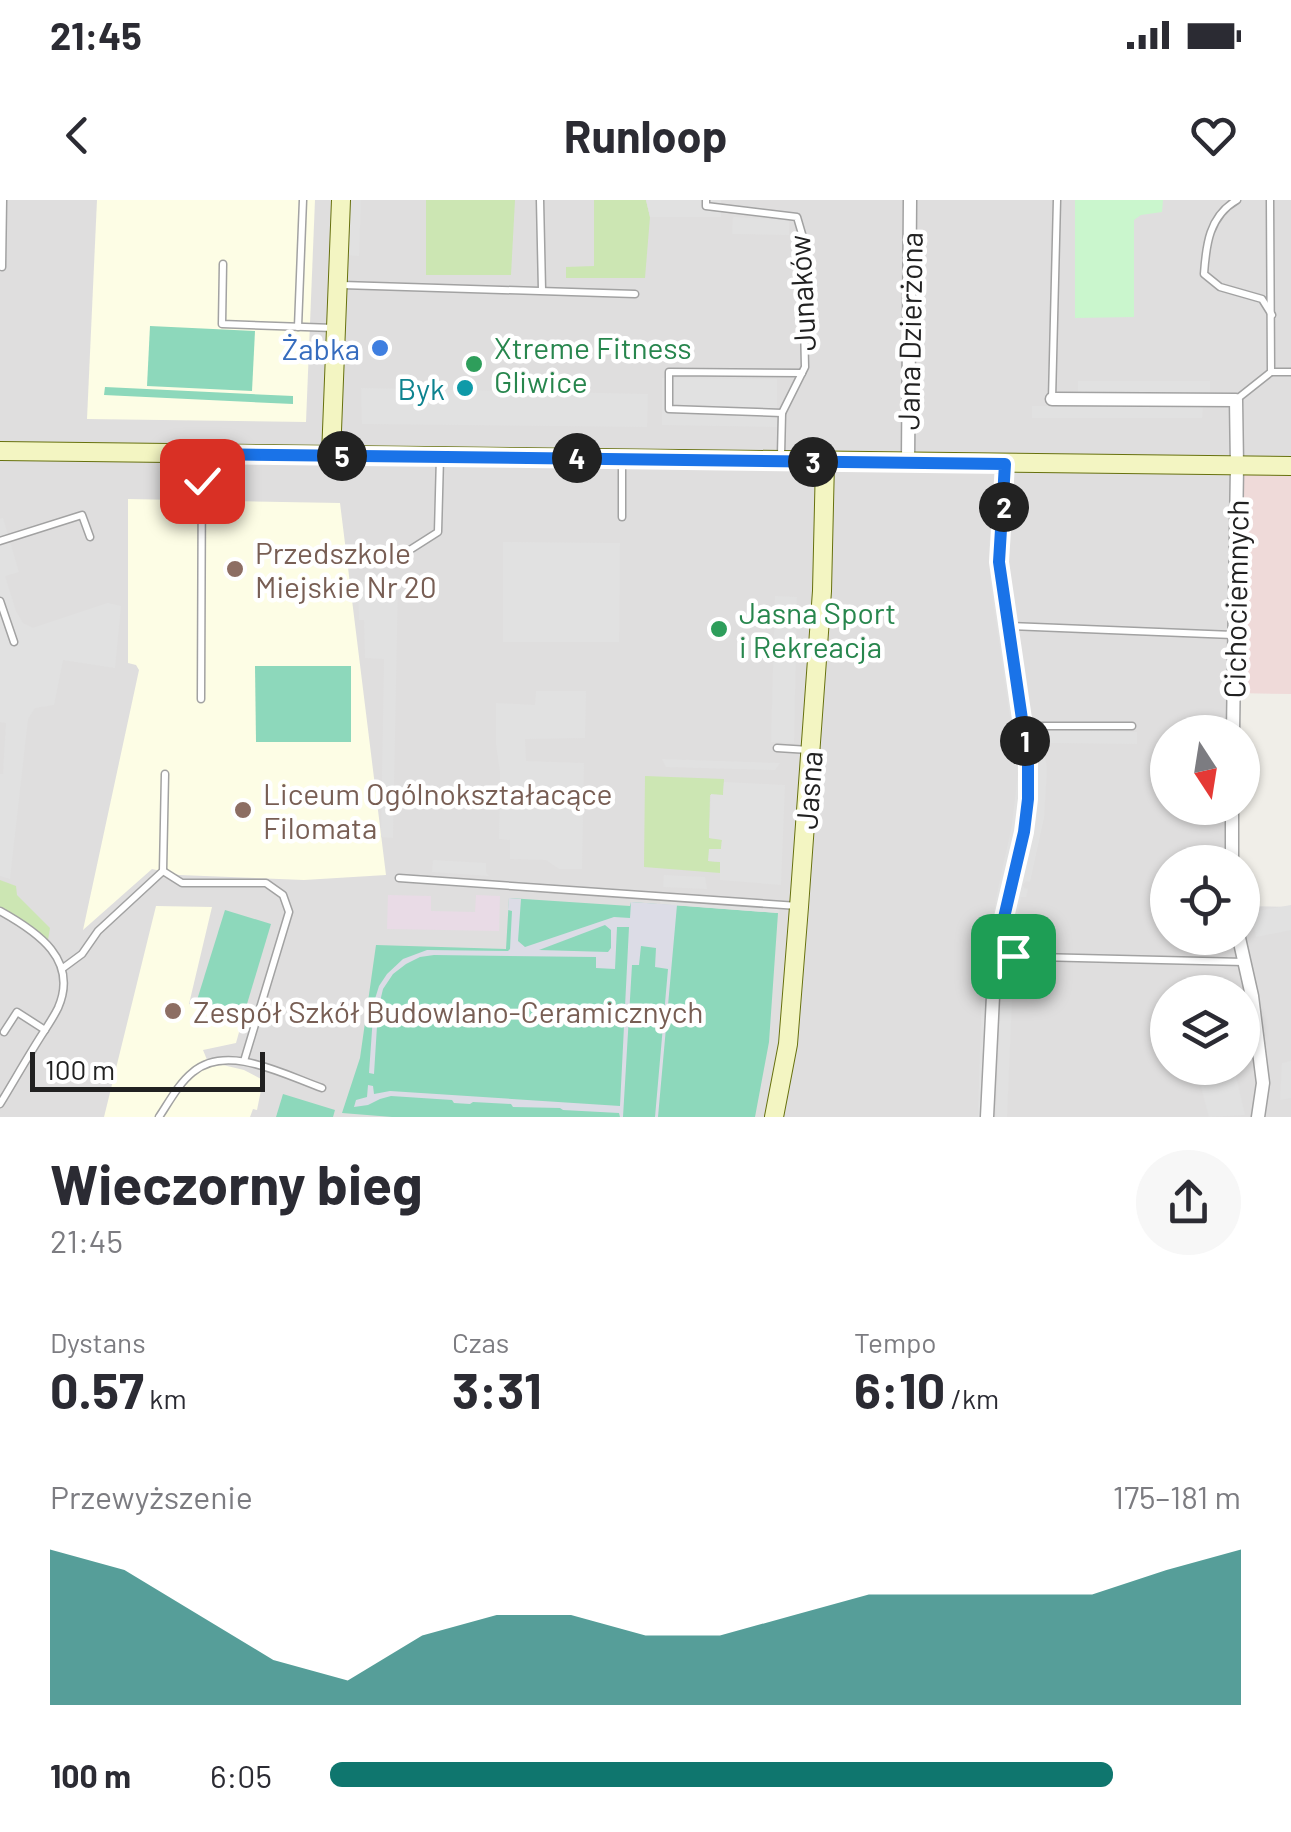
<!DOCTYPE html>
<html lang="pl">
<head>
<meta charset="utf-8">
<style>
  body { margin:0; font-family:Barlow,sans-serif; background:#f7f7f7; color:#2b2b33; height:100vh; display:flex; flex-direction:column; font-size:38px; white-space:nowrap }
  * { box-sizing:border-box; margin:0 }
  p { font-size:32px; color:#7c7c81 }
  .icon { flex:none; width:55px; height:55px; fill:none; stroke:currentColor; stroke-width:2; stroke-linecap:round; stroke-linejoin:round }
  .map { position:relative; height:917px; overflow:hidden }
  .drawer { display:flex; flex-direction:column; background:#fff; flex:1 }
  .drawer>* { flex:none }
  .needle { width:65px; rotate:168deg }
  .buttons { position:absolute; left:1150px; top:515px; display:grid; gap:20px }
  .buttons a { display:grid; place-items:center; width:110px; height:110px; border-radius:50%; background:#fff; box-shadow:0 2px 8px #0004; font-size:50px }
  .scale { position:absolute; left:30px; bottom:25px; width:235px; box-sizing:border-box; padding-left:10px; border:5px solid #212121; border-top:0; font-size:28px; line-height:35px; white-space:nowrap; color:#212121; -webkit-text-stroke:8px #fff; paint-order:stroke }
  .pin { position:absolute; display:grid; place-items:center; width:85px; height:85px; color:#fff; margin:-42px; border-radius:20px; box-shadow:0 5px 15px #0006 }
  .km { position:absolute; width:50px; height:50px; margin:-25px; border-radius:50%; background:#222; color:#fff; font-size:28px; line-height:50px; text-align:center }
  .round { display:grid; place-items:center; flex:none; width:105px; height:105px; border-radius:52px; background:#f7f7f7 }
  .summary { display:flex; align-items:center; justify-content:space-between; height:170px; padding:0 50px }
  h1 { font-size:55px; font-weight:700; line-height:75px }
  .figures { display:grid; grid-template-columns:repeat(3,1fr); gap:15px; height:170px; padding:10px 50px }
  .figures div { display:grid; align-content:center }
  .figures b { font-size:50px; font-weight:700 }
  .figures small { font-size:28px; font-weight:400 }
  .figures p { font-size:28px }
  .chart { height:280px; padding:20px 50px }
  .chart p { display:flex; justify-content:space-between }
  .chart svg { width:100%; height:180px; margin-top:10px; fill:#0f766e; opacity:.7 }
  ul { padding:0 50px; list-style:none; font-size:32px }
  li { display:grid; grid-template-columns:160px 120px 1fr; align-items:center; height:75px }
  li i { height:25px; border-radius:12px; background:#0f766e }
  .status { display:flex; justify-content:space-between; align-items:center; height:70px; padding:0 50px; background:#fff; direction:ltr }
  .status svg { height:28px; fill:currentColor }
  header { display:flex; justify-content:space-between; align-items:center; height:130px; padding:0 50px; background:#fff; font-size:45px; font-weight:700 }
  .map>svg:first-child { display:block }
  .residential { fill:#dfdede; fill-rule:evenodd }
  .commercial { fill:#efdad9 }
  .industrial { fill:#e9dbe6 }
  .education { fill:#fdfde5 }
  .grass { fill:#cce6b3 }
  .park { fill:#caf6cd }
  .pitch { fill:#8dd8bb }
  .parking { fill:#e1e1e1 }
  .plaza { fill:#dcdce6; fill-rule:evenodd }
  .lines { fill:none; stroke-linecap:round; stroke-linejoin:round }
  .lane-casing { stroke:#a2a2a2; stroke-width:9 }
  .street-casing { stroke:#a2a2a2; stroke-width:15 }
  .secondary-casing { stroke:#67710e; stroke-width:20 }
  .lane { stroke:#fff; stroke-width:6 }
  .street { stroke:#fff; stroke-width:12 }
  .secondary { stroke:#f3f5c2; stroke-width:18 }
  .route-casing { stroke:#fff; stroke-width:20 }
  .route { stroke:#1a73e8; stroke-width:12 }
  .shop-dot { fill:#3f7fe0; stroke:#fff; stroke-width:4 }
  .leisure-dot { fill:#2e9e5b; stroke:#fff; stroke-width:4 }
  .culture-dot { fill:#0f9aa8; stroke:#fff; stroke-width:4 }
  .education-dot { fill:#8d6e63; stroke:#fff; stroke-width:4 }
  .labels { text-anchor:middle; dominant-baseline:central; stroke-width:9; stroke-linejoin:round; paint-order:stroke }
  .street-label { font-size:30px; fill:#212121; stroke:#fff }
  .leisure-label { font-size:30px; fill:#27864d; stroke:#fff; text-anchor:start }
  .shop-label { font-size:30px; fill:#366cbe; stroke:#fff; text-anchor:end }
  .culture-label { font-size:30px; fill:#0d838f; stroke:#fff; text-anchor:end }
  .education-label { font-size:30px; fill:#785e54; stroke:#fff; text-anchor:start }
</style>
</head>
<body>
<div class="status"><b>21:45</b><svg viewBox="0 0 49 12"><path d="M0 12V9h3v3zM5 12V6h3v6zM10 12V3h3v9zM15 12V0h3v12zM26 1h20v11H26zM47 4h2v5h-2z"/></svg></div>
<header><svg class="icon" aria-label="back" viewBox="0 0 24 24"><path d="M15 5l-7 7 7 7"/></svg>Runloop<svg class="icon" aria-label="heart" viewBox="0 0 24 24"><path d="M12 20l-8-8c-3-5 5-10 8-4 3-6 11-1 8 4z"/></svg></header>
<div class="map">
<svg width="1291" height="917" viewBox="0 0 1291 917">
  <rect width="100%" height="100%" fill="#f0eee8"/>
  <path class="residential" d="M0,0h1291v266h-53l-5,266h-65v76h64v54h-64v76h74l1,-32 48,1v210h-1291zM1168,792h74v76h-74z"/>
  <path class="commercial" d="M1237,266h54v228l-58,-1z"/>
  <path class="industrial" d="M388,695l43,1v15l44,1 1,-17 24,1 -1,35 -112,-2z"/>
  <g class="education">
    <path d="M97,0h218l-9,222 -219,-3z"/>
    <path d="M128,299l212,4 46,372 -82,5 -125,-5 -27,-6 -69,61 56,-260 -3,-5 -8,-2z"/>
    <path d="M156,706l56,1 -23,97 54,14 -7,25 -33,7 7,17 13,-2 21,5 19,10 -6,30 -4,-1 -3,8h-146z"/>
  </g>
  <g class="grass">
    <path d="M426,0h89l-4,75h-85z"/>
    <path d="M594,0h52l4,17 -5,61h-79v-11l28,-1z"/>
    <path d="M645,576l79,3 -1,16h-13l-1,43 13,1 -1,10 -13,12 13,1 -1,11 -76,-6z"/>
    <path d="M0,680l16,6 1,9 33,33 -2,12 -48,-32z"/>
  </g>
  <path class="park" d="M1075,0h88l-1,12 -21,3 -7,5v97l-59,1z"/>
  <g class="pitch">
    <path d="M150,126l105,5 -3,60 -105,-5z"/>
    <path d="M105,187l188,9v8l-189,-9z"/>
    <path d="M255,466h96v76h-95z"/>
    <path d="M509,698l121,8 1,-4 147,11 -9,129 -14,75h-363l-50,-4 18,-55 16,-113 130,4z"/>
    <path d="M225,710l46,14 -27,90 -47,-14z"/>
    <path d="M283,894l52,16 -2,7h-57z"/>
  </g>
  <g class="parking">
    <path d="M348,0h13l-2,56 -13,-1z"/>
    <path d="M646,0h75v17h-71z"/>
    <path d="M733,17l56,3v15l-57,-1z"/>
    <path d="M662,178l115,1v48l-115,-2z"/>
    <rect x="1078" y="181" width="132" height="12"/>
    <path d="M361,188l287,6 -1,33 -285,-3z"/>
    <path d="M1032,206h171l-1,12h-170z"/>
    <path d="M998,300l-5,59 2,21 28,192 -6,54 -25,128 -9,163h-5l4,-135 15,-88 15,-69 6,-52 -28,-193 -1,-33 4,-44z"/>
    <path d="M3,318l16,54 -14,4 11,35 7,12 10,5 75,-25 13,3 -6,62 -52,-8 -9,45 -19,3 -7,11 -18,160 -10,-3v-102h3l3,-51 -6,-1v-203z"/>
    <path d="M503,342l117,1 -1,99h-116z"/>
    <path d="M398,381l-5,257 -12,-1 3,-178 -19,-1 -1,-38h-5l-1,-38z"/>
    <path d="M775,396l22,1 -3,146 -23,-1z"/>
    <path d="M536,491h50l-1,47 -60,1 1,22 58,2 -2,106h-23l-13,-9 -36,-1v-19l-11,-1 1,-67 -4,-28v-41l39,2z"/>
    <path d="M1043,530l94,2v12l-86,-1z"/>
    <path d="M1043,538l4,32 -3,48 -14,64 -4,-1 -3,4 1,3 4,1 -2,8h-5l-8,43 -6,4 21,-102 8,-54v-17l-4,-31z"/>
    <path d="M662,559l118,4 -5,7 -109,-3z"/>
    <path d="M724,582l61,3 -4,100 -61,-5v-18l-12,-1 1,-12h12l1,-9 -13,-2 2,-44 12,1z"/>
    <path d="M433,660l53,3v9l3,4 -57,-4z"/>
    <path d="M664,675l41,2 2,12 -44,-2z"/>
    <path d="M661,699l119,9 -2,5 -118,-9z"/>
    <path d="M1291,705v25l-35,7 -5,-25z"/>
    <path d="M1002,774l11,2 -6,141h-11z"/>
    <path d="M1291,861v37l-11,2 2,-37z"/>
    <path d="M1196,868h38l11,47 -36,2z"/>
  </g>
  <path class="plaza" d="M509,698l12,1 -3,42 7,6 89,-30 16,1 1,-16 46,3 -19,212h-3l13,-148 -13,-2 1,-19 -15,-2 -2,19h-7l-9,152h-3l-1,-4 -56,-3 -3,-2 -47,-1 -2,-3 -38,-2 -3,2 -16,-1 -2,-3 -61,-4 -11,3 -12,6 -14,2 2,-7 11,-3 1,-12 5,1 1,8 16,-3 230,15 9,-179h-12l-2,42 -19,-1v-11l-162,-2 -14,2 -14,7 -13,10 -10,15 -5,21 -4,64 -5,-1 5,-71 5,-16 8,-12 16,-15 24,-9 81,1 2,-2 2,-38 -4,-1zM605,725l6,5v18l-3,4 -69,-2z"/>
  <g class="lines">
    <g class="lane-casing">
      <g id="lane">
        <path d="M540,0l2,90"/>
        <path d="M706,0v6l91,11 5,17 3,133 -23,46 -1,42"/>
        <path d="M1237,0c-28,16 -31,45 -33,74l16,13 42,12 10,16"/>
        <path d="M223,64l-1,60 112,4"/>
        <path d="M2,67l1,-67"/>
        <path d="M342,85l293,9"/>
        <path d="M298,127l5,-127"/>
        <path d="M1271,172h20"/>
        <path d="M1052,199l5,-199"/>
        <path d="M1237,199l34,-27 -1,-172"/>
        <path d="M782,213l-113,-4v-37l133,1"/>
        <path d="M622,317v-57"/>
        <path d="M0,341l82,-26 8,22"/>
        <path d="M405,353l33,-21 2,-75"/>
        <path d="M0,401l14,41"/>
        <path d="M1008,426l225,9"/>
        <path d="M201,499l1,-244"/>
        <path d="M1024,528l14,-2h94"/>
        <path d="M777,548l32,2"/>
        <path d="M163,671l19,12h84l17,12 6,17 -45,149"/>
        <path d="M399,678l399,28"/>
        <path d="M0,711c38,21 79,49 58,97 -5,10 -11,19 -17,28 -14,22 -27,45 -41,68"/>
        <path d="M997,756l247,6"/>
        <path d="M63,768l19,-14 16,-23 65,-60 2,-97"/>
        <path d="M4,832l13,-20 28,18"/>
        <path d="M159,917c10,-15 20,-34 34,-45 34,-29 92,3 129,16"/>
      </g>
    </g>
    <g class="street-casing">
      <g id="street">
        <path d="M1052,199l184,1 1,66 -4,266"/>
        <path d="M908,262l2,-262"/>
        <path d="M1232,662v-54"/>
        <path d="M1239,738l13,58 11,87 -5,34"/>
        <path d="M987,917l8,-161 29,-125 5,-32 -1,-38 -29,-199 6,-98"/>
      </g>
    </g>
    <g class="secondary-casing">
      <g id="secondary">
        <path d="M0,251l1291,15"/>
        <path d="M331,256l10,-256"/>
        <path d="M774,917l14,-73 11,-137 23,-316 3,-129"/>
      </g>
    </g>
    <use href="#lane" class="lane"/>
    <use href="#street" class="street"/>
    <use href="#secondary" class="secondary"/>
  </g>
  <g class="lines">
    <g class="route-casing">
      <path id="route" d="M202,281v-27l803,10 -6,98 29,198v39l-4,33 -29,124h18"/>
    </g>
    <use href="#route" class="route"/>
  </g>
  <circle class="shop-dot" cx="380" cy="148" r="10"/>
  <g class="leisure-dot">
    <circle cx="474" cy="164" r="10"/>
    <circle cx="719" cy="429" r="10"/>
  </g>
  <circle class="culture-dot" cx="465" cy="188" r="10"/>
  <g class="education-dot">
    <circle cx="235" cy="369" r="10"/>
    <circle cx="243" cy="610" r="10"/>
    <circle cx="173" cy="811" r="10"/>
  </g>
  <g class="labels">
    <g class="street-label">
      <text transform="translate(801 93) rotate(-93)">Junaków</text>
      <text transform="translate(909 131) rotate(-89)">Jana Dzierżona</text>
      <text transform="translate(1235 399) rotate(-89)">Cichociemnych</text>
      <text transform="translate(808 590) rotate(-86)">Jasna</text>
    </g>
    <g class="leisure-label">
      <text x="494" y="147">Xtreme Fitness<tspan x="494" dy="34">Gliwice</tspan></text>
      <text x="739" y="412">Jasna Sport<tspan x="739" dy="34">i Rekreacja</tspan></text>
    </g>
    <g class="shop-label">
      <text x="360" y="148">Żabka</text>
    </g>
    <g class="culture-label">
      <text x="445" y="188">Byk</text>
    </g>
    <g class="education-label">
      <text x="255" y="352">Przedszkole<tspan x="255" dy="34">Miejskie Nr 20</tspan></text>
      <text x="263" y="593">Liceum Ogólnokształacące<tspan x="263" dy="34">Filomata</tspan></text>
      <text x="193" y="811">Zespół Szkół Budowlano-Ceramicznych</text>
    </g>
  </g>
</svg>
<div class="buttons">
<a><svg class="needle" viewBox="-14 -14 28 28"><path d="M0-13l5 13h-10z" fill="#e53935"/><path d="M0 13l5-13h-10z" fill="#7c7c81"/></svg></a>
<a><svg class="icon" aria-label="locate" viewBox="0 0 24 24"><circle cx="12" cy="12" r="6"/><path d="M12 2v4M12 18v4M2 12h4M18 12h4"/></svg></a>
<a><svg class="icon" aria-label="layers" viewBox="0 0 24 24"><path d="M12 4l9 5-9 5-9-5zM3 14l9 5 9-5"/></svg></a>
</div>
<div class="scale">100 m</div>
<div class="pin" style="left:1013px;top:756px;background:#1e9e55"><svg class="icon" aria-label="arrive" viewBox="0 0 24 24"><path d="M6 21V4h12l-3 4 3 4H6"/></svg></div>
<div class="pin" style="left:202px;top:281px;background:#d93025"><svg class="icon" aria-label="check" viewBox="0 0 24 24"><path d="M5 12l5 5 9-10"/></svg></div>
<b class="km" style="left:1025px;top:541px">1</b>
<b class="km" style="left:1004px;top:307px">2</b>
<b class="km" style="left:813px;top:262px">3</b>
<b class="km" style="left:577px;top:258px">4</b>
<b class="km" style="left:342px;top:256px">5</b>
</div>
<section class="drawer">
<div class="summary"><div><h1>Wieczorny bieg</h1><p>21:45</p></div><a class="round"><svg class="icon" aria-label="share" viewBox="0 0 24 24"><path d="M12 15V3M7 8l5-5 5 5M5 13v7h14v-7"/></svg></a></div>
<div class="figures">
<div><p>Dystans</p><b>0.57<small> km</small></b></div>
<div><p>Czas</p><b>3:31</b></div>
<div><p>Tempo</p><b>6:10<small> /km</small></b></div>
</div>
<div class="chart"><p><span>Przewyższenie</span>175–181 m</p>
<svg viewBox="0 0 160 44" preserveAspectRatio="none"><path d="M0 44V6L10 11L20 22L30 33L40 38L50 27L60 22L70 22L80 27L90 27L100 22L110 17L120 17L130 17L140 17L150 11L160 6V44z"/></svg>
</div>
<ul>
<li><b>100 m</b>6:05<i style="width:86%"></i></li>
</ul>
</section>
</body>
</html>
